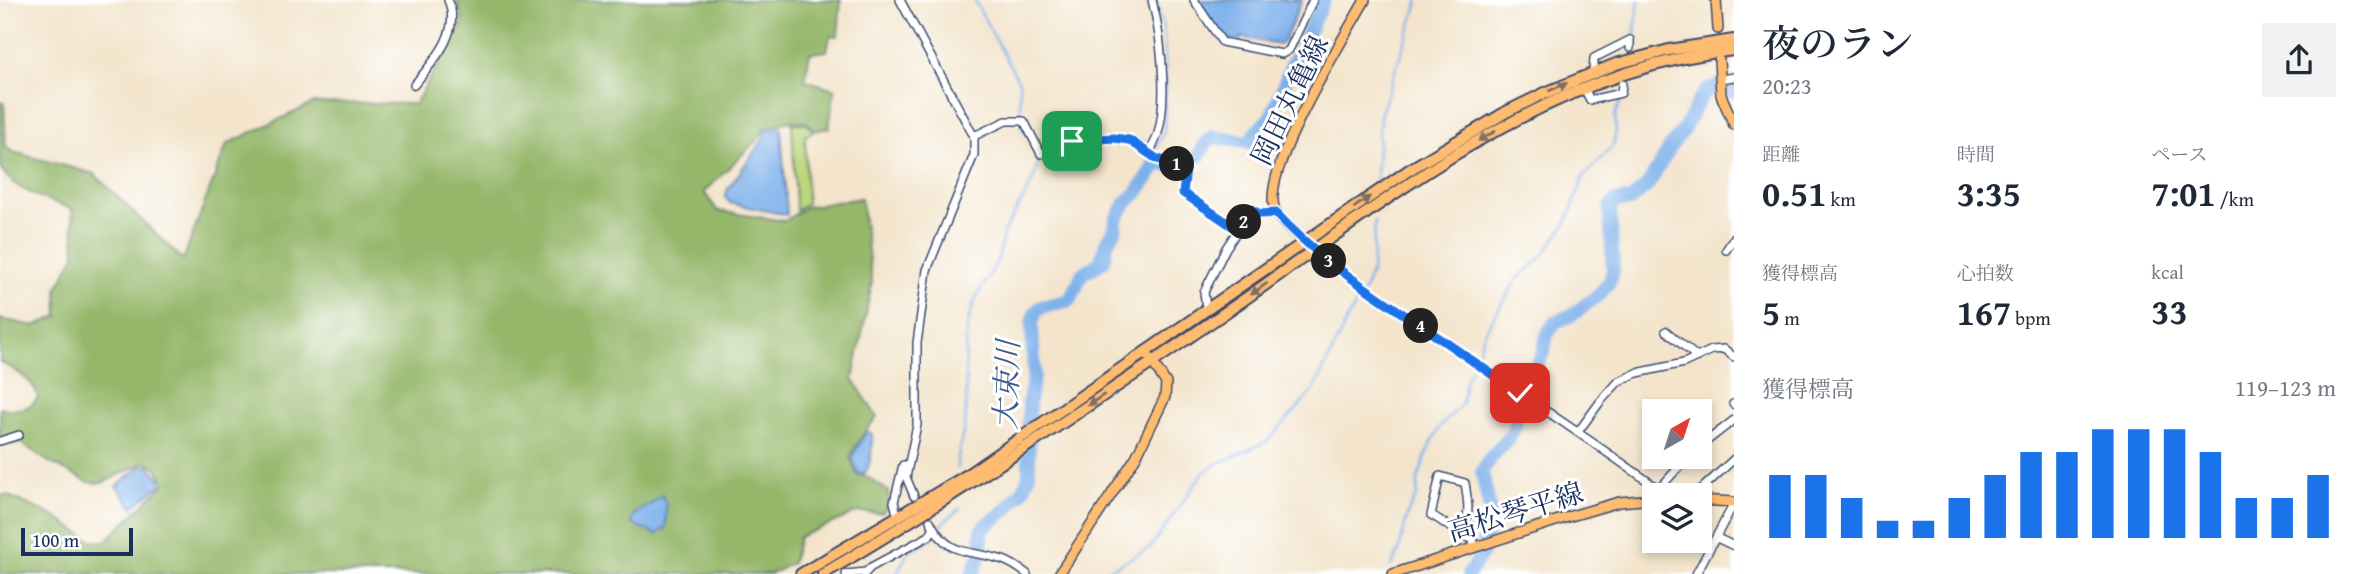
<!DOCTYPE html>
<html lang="ja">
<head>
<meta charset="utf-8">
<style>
  body { margin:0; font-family:"Gentium Book Plus","Noto Serif JP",serif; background:#f2f2f3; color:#1f2937; height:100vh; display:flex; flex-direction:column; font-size:26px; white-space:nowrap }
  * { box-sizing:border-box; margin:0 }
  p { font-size:23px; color:#747a83 }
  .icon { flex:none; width:38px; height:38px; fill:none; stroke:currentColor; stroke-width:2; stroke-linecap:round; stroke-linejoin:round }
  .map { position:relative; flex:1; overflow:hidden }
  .drawer { display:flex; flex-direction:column; background:#fff; width:630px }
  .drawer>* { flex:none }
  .needle { width:46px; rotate:39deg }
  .fabs { position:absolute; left:1642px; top:399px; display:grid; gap:14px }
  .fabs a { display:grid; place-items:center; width:70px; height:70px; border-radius:0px; background:#fff; box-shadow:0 4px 10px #0003; font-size:35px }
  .scale { position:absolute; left:21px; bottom:18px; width:112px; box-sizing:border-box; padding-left:7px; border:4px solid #1b2f5e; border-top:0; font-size:19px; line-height:24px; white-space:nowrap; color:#1b2f5e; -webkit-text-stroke:5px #fff; paint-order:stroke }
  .pin { position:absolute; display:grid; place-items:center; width:60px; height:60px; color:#fff; margin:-30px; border-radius:14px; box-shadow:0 4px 10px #0006 }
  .km { position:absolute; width:35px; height:35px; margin:-18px; border-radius:50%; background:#222; color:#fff; font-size:19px; line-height:35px; text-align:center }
  .round { display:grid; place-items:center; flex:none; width:74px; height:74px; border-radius:0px; background:#f2f2f3 }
  .head { display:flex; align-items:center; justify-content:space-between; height:119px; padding:0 28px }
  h1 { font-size:38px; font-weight:600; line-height:52px }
  .metrics { display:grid; grid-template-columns:repeat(3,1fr); gap:10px; height:119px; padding:7px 28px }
  .metrics div { display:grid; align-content:center }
  .metrics b { font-size:35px; font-weight:600 }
  .metrics small { font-size:19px; font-weight:400 }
  .metrics p { font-size:19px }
  .chart { height:196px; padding:14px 28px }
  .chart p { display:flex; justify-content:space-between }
  .chart svg { width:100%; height:126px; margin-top:7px; stroke:#1a73e8; stroke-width:6 }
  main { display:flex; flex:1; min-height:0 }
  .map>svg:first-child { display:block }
  .green { fill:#bcd67b; stroke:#6c826c; stroke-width:2 }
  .forest { fill:#95b76b; stroke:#587364; stroke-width:2 }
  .water { fill:#7eb1eb; stroke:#4c70a4; stroke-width:2 }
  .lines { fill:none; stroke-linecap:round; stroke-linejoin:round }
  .stream { stroke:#7eb1eb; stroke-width:2.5 }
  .river { stroke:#7eb1eb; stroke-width:14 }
  .minor-casing { stroke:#3b4a6e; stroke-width:10 }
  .major-casing { stroke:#3b4a6e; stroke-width:12 }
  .highway-casing { stroke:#3b4a6e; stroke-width:14 }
  .minor { stroke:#fff; stroke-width:7 }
  .major { stroke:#febc70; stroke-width:9 }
  .highway { stroke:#febc70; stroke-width:10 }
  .oneway { fill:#816e66 }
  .route-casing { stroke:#fff; stroke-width:14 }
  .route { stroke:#1a73e8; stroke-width:9 }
  .labels { text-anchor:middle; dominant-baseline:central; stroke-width:6; stroke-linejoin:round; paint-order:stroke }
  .street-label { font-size:28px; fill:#1b2f5e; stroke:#fff }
  .water-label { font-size:30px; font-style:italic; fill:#3e5c8f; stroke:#fff }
</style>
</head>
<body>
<main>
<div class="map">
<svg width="1734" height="574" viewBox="0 0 1734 574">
  <rect width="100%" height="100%" fill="#fff"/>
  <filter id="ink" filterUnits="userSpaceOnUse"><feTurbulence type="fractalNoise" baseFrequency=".0143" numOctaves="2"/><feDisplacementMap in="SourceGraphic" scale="14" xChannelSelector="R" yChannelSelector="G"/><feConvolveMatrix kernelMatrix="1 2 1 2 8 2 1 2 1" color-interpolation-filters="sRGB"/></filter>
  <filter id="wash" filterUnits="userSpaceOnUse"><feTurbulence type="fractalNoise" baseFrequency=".00686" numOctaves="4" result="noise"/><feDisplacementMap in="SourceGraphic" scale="28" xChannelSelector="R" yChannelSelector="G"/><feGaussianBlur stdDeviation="1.57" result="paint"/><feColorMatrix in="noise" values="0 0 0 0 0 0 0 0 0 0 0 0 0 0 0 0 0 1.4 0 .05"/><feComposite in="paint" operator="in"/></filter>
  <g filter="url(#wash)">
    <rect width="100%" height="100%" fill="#f3e4cb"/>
    <path class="green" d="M792,123l14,1 7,7 -8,5 2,67 -11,8z"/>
    <path class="forest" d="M457,0h384l-3,36h-8l-3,15 -17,2 -5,27 30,9 -6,39 -14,3 -8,-9 -17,-1 -26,7 -4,9 -56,55 14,19 67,10 21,-14 55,-9 11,85 -19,96 24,38 -15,18 -12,22 7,18 9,1 22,15 2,14 -8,8 -24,-1 -59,25 -7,26 -21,11h-771v-79h6l44,19 42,27h14l59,-58 -8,-15 -11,-6 -44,21 -14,-1 -41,-21 -26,-18 -21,1v-36c15,2 29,4 38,-11 -4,-17 -23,-27 -38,-35v-43l35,7 23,-10 -1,-27 18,-34 -3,-46c-21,-8 -60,-18 -71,-41 -1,-8 -1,-56 0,-67l3,1 2,45 7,5 81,22 89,86 44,-116 87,-41 101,1 48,-82z"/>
    <g class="water">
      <path d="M1198,0h104l-18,41 -5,4 -38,-8 -1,4 -14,-2 -5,-3z"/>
      <path d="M781,127l6,88 -57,-12 -5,-6 3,-8 36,-51 1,-8z"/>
      <path d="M867,431l5,3c0,12 0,31 -8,40l-6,-1 -6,-16z"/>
      <path d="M142,466h7l12,13v5l-28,23 -17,-21z"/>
      <path d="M662,495l4,10v24l-6,2 -3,4 -25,-11 1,-9c10,-8 21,-11 29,-20z"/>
    </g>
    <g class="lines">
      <g class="stream">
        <path d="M974,0l45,82 2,36"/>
        <path d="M1156,0l7,26 3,44"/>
        <path d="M1633,46l6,-46"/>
        <path d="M1376,180l4,-64 39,-116"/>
        <path d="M1081,278l1,-10 13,-9 6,-19 7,-10 15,-29 14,-16 27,-53 2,-56"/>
        <path d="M1477,359l47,31"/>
        <path d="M1475,360l10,-28 31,-52 24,-21 27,-37 17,-46 29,-30 3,-15 -1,-15 7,-20"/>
        <path d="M957,468c0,-16 6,-30 8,-46 4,-36 -4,-72 5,-107 6,-23 17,-33 26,-52 5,-10 4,-21 8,-31 9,-20 38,-54 33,-78 -2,-9 -11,-20 -16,-28"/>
        <path d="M1391,566l8,-15 9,-39 9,-17 1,-16 9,-27 12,-24 23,-24 3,-24 6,-11"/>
        <path d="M897,574l11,-22 26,-15 11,-16 15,-13"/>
        <path d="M1101,574l50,-27 52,-74 12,-8 53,-24 46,-51 35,-74 14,-23 9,-23 3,-49"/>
      </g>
      <g class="river">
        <path d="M1730,88l4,4"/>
        <path d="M972,574l9,-21 1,-24 25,-20 17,-20 5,-14v-74l5,-26 -2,-51 3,-11 6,-6 29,-7 13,-27 20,-11 5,-21 7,-10 1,-11 10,-17 10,-9 20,-28 5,-2c20,5 28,9 40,-12 4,-7 5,-11 11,-15l38,5 7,-11 14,-14 20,-50 33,-67"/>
        <path d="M1469,574l12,-19 10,-41 -9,-42 6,-11 23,-26 4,-9 3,-22 25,-51 4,-18 8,-13 17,-7 28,-21 10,-13 3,-11 -3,-63 6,-6 15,-1 17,-15 24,-41 10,-12 18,-33 7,-9 10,-4"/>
      </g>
    </g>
  </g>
  <g filter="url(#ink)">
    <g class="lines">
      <g class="minor-casing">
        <g id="minor">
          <path d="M900,0l71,131 3,5v19l-47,115 -10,73v82l-11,52 8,19"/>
          <path d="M1194,0l28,42 60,12 7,-4 24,-50"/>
          <path d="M1593,73l1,-15 36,-18v8"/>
          <path d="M1720,79l14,-2"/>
          <path d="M414,85c19,-23 48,-53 34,-85"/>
          <path d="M1584,88l6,12 31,-7 1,-9"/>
          <path d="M974,136l32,-15h18l17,33 31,-13 42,-3 15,2 9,4 19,15 27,8 3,7 -4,19 55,37"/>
          <path d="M1148,153c25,-29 13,-118 4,-153"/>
          <path d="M1315,249c39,34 84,61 127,91 75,52 151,101 225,155"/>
          <path d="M1726,250l8,-12"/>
          <path d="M1206,308l-2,-16 22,-44 26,-39 7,5 17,-1"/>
          <path d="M1666,331l31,26"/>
          <path d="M1733,404l1,1"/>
          <path d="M1578,432l22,-30 19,-21 18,-8 47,-10 28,-13 12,-1 10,8"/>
          <path d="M0,441l19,-6"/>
          <path d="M1699,447l35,-27"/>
          <path d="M1659,489l29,-32"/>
          <path d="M1695,495l39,-36"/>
          <path d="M898,518l-4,-16 9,-37"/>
          <path d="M930,521c19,38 41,28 73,39 9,3 17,9 24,14"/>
          <path d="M1458,534c14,-16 10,-31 7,-51l-25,-7 -9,39c15,7 26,21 41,24l4,7"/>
          <path d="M1717,538l17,8"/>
          <path d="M846,574l20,-2"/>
          <path d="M864,574l7,-7 58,-31 4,-7"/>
          <path d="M1696,574l35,-65 1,-7"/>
        </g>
      </g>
      <g class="major-casing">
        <g id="major">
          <path d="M1716,0l2,29"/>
          <path d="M1719,60l2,35 13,30"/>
          <path d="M1311,246c-12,-11 -33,-24 -37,-39 -11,-40 69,-167 91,-207"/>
          <path d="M1699,500l35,2"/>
          <path d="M1059,574l77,-117 29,-60 1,-14 -20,-31"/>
          <path d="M1393,574l178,-58 48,-14 35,-3"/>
        </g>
      </g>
      <g class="highway-casing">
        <g id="highway">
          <path d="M801,574l163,-97 445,-307 97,-58 39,-19 71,-29 53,-14 65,-10"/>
          <path d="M823,574c139,-82 273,-173 406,-264 155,-107 311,-240 505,-260"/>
        </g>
      </g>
      <use href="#minor" class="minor"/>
      <use href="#major" class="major"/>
      <use href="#highway" class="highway"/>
    </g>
    <defs><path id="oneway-solid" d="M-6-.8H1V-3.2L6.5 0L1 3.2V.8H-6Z" transform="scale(1.75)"/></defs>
    <g class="oneway">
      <use href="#oneway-solid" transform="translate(1558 87) rotate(-23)"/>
      <use href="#oneway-solid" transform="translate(1487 136) rotate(150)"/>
      <use href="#oneway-solid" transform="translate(1362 202) rotate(-35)"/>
      <use href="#oneway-solid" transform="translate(1259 289) rotate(145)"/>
      <use href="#oneway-solid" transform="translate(1096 400) rotate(146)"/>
    </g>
  </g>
  <g class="lines" filter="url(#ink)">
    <g class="route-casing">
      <path id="route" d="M1072,141l42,-3 15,2 28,19 24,5 5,6 -3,23 55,37 14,-21 7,5 17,-1c44,48 101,83 154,119 31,20 60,42 90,61"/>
    </g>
    <use href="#route" class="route"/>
  </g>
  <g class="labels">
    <g class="street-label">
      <text transform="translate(1289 100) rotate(-64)">岡田丸亀線</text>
      <text transform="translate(1515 511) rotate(-17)">高松琴平線</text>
    </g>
    <g class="water-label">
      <text transform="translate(1006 385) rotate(-88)">大束川</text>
    </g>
  </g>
</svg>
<div class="fabs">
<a><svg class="needle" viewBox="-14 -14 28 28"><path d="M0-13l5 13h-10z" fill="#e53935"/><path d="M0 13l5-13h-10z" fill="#747a83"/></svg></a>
<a><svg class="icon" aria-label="layers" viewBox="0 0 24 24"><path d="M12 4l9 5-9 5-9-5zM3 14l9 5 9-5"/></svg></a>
</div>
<div class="scale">100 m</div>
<div class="pin" style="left:1072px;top:141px;background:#1e9e55"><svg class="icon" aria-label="arrive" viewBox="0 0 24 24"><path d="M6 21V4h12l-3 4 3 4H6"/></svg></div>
<div class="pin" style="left:1520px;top:393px;background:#d93025"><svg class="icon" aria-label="check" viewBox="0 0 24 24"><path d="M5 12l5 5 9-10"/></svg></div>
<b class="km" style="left:1177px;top:164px">1</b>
<b class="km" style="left:1244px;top:222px">2</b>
<b class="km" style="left:1329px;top:261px">3</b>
<b class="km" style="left:1421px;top:326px">4</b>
</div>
<section class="drawer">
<div class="head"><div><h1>夜のラン</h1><p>20:23</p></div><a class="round"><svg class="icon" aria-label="share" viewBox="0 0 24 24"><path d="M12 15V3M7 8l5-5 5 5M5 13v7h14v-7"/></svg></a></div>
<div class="metrics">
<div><p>距離</p><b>0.51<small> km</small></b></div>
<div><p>時間</p><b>3:35</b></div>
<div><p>ペース</p><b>7:01<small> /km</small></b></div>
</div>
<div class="metrics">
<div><p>獲得標高</p><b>5<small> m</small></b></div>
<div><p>心拍数</p><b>167<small> bpm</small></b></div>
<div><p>kcal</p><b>33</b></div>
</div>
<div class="chart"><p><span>獲得標高</span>119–123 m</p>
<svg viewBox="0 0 160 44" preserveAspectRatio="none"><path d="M5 44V22M15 44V22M25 44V30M35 44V38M45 44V38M55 44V30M65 44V22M75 44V14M85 44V14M95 44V6M105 44V6M115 44V6M125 44V14M135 44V30M145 44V30M155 44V22"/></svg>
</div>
</section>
</main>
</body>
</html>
